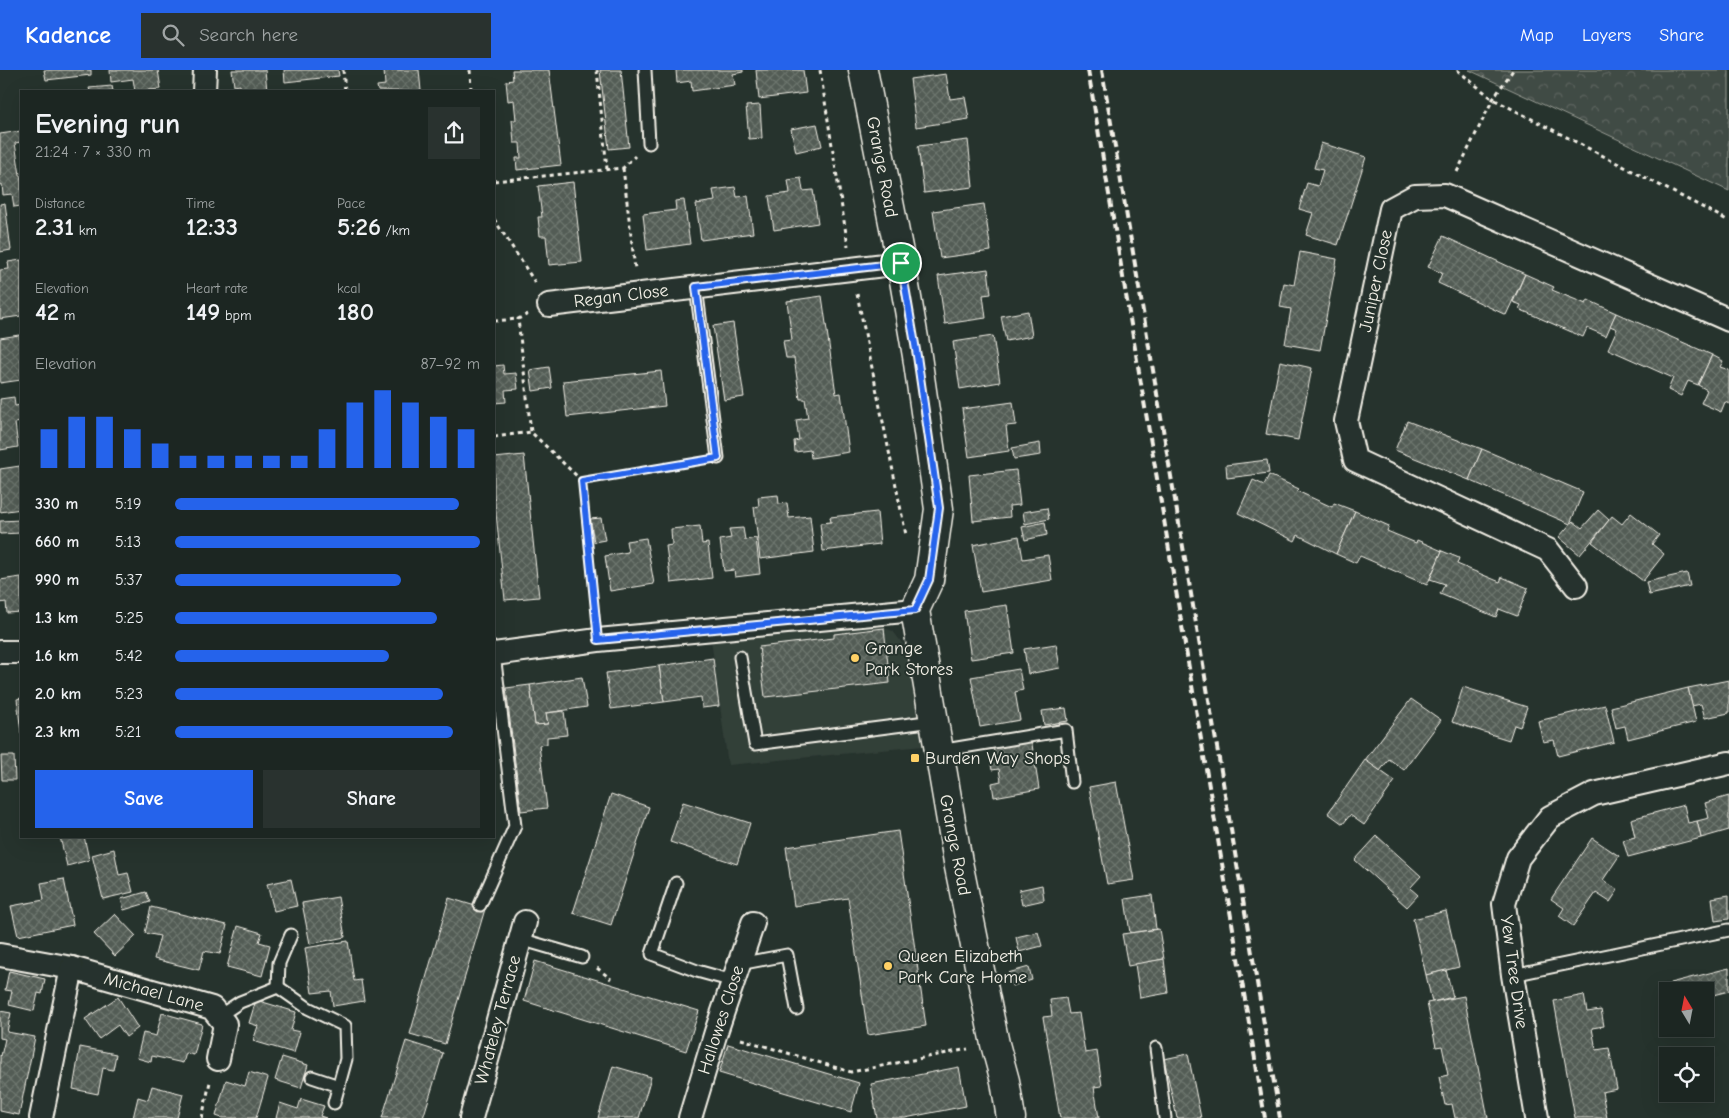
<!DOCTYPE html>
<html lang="en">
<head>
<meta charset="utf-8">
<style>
  body { margin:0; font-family:"Comic Neue",sans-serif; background:#29322f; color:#f1f3f6; height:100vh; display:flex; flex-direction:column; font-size:19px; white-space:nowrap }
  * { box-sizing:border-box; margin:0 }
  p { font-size:16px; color:#a0a5a5 }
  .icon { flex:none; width:28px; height:28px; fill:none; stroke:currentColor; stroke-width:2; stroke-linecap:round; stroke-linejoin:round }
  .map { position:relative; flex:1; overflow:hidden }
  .panel { position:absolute; left:20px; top:20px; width:475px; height:748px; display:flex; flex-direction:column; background:#1c2622; border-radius:0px; box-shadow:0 5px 20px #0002,0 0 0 1px #3a4340 }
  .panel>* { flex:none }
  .needle { width:32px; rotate:350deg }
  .tools { position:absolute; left:1659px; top:912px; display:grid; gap:10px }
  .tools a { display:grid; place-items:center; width:55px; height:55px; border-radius:0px; background:#1c2622; box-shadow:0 5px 20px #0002,0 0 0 1px #3a4340; font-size:25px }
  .pin { position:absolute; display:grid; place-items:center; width:42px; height:42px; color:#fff; margin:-21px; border:2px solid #fff; border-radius:50%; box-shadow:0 1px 5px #0007 }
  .round { display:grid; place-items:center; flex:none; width:52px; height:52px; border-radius:0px; background:#29322f }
  .summary { display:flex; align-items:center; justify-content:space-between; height:85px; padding:0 15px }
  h1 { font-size:28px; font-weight:700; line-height:38px }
  .stats { display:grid; grid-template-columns:repeat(3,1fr); gap:8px; height:85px; padding:5px 15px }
  .stats div { display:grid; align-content:center }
  .stats b { font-size:25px; font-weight:700 }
  .stats small { font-size:14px; font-weight:400 }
  .stats p { font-size:14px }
  .chart { height:140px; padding:10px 15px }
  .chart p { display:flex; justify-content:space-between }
  .chart svg { width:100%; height:90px; margin-top:5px; stroke:#2563eb; stroke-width:6 }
  .primary-button { display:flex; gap:10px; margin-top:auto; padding:10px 15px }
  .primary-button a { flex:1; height:58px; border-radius:0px; background:#2563eb; color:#fff; font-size:20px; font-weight:700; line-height:58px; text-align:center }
  .primary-button a+a { background:#29322f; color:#f1f3f6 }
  ul { padding:0 15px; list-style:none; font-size:16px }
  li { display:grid; grid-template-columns:80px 60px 1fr; align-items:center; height:38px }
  li i { height:12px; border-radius:6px; background:#2563eb }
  header { display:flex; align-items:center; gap:30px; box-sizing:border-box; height:70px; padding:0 25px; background:#2563eb; color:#fff }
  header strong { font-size:24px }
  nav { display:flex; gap:28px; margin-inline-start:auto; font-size:18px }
  .search { width:350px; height:45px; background:#29322f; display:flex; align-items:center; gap:12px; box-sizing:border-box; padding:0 18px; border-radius:0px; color:#a0a5a5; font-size:19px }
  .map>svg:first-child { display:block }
  .built { fill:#333f39 }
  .forest { fill:url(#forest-crowns); stroke:#9a9e96 }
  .building { fill:url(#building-cross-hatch); stroke:#f4f1e8 }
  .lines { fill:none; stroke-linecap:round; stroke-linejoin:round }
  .service-casing { stroke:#f4f1e8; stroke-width:15 }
  .minor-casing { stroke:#f4f1e8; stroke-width:26 }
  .tertiary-casing { stroke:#f4f1e8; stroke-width:31 }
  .path { stroke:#f4f1e8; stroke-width:3; stroke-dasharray:4 4; stroke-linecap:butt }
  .service { stroke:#26332d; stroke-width:11 }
  .minor { stroke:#26332d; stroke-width:22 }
  .tertiary { stroke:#26332d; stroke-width:28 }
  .rail { stroke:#f4f1e8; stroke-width:4; stroke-dasharray:8 4; stroke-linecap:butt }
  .route-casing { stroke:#fff; stroke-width:10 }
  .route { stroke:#2563eb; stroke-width:6 }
  .poi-dot { fill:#ffd166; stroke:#26332d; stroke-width:2 }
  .labels { text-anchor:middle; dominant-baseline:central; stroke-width:4; stroke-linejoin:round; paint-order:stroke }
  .street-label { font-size:18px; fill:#f4f1e8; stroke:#26332d }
  .poi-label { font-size:18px; fill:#f4f1e8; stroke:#26332d; text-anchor:start }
</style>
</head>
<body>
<header>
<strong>Kadence</strong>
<div class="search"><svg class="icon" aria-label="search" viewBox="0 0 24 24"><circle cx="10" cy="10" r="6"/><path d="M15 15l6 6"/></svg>Search here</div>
<nav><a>Map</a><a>Layers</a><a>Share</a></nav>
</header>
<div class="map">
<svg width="1729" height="1048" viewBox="0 0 1729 1048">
  <defs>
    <pattern id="forest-crowns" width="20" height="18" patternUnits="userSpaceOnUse" patternTransform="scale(1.25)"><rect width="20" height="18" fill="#414b45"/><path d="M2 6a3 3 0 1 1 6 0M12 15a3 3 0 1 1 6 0" fill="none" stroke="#5d6560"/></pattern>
    <pattern id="building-cross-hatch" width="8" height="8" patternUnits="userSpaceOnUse" patternTransform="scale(1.25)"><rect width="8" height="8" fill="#525c55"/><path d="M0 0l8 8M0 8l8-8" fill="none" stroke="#6c746d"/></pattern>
  </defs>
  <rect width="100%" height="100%" fill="#26332d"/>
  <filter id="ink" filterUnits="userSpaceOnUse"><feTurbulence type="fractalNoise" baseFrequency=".02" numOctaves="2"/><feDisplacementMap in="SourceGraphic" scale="10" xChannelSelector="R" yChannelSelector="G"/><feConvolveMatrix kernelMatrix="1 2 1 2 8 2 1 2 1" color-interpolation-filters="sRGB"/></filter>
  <g filter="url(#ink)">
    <path class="built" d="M866,552l27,9 15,20 15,95 -195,19 -17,-126z"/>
    <path class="forest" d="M1469,0h260v121z"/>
    <g class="building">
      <path d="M44,0h47v5l-45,5z"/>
      <path d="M110,0h48l3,19 -26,2 -2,-12 -22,3z"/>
      <path d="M232,0h33l2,21h-26l-1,-6 -6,1z"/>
      <path d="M284,0h54l1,6 -54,6z"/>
      <path d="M384,0h35l2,21h-43l-1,-5 8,-1z"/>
      <path d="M512,0h37l12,95 -44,5 -1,-12h5l-1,-15h-6l-2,-23h4l-2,-20 -6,1 -2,-20 7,-1z"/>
      <path d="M600,0h21l8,77 -20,2z"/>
      <path d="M676,0h67v2l-10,2 2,11 -43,6 -1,-10 -14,2z"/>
      <path d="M756,0h47l3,23 -47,6z"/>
      <path d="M946,4l4,25 15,-2 4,22 -53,8 -6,-48z"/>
      <path d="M112,16l1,5h-23l-1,-3z"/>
      <path d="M760,35l2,33 -13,1 -3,-33z"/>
      <path d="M817,54l5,22 -26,6 -5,-23z"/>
      <path d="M21,61v11l-6,1 6,38v25l-7,1 -2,-13 -9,1 -1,-11 -2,1v-51z"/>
      <path d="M968,70l5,47 -49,6 -6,-47z"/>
      <path d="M1321,73l45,14 -28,88 -32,-10 7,-22 -14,-4 8,-26 11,3 5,-16 -9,-2z"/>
      <path d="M801,108l2,13 10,-1 5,33 -44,7 -5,-34 21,-3 -2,-13z"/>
      <path d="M573,112l9,80 -33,3 -3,-29h-6l-2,-19h4l-4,-31z"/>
      <path d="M735,117l2,10 11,-1 5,37 -52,7 -5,-36 19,-3 -2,-11z"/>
      <path d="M684,130l6,44 -43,6 -4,-36 33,-4 -1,-9z"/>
      <path d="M5,133l6,47 -11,2v-48z"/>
      <path d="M984,134l7,47 -51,7 -7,-47z"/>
      <path d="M1443,166l82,38 -19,41 -68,-32 4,-10 -14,-6z"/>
      <path d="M1300,182l37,7 -17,91 -35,-6 6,-35 -11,-2 4,-24 10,2z"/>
      <path d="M21,190v56l-21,3v-49l9,-1 -1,-7z"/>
      <path d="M988,199l3,25 -8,1 3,23 -41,6 -7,-48z"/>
      <path d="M1525,204l29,13 -2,3 34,14 2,-4 28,13 -10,23 -19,-8 -4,9 -64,-28 2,-4 -8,-3z"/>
      <path d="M822,226l14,98 5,-1 8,59 -38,6 -1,-8 -15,2 -1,-11 5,-1 -3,-20 12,-2 -3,-19h-5l-6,-41h-8l-3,-17 9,-1 -5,-39z"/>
      <path d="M1028,241l4,25 -26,5 -5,-25z"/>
      <path d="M1616,243l96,42 -14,30 -10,-4 -7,15 -13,-6 5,-12 -65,-29 9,-20 -7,-3z"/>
      <path d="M733,253l11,74 -20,3 -11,-74z"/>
      <path d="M19,265l2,8v37l-21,3v-45z"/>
      <path d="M993,266l7,46 -40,7 -7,-47z"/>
      <path d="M1712,285l11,6 -3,6 9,3v34l-4,-2 -4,10 -20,-9 6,-13 -9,-5z"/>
      <path d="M1280,291l32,7 -14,72 -32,-6z"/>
      <path d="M503,295l1,9 12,-1 2,16 -13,1 1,12 -12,1v-37z"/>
      <path d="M549,297l3,21 -19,3 -3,-21z"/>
      <path d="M661,301l4,35 -98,11 -4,-36z"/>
      <path d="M14,327l1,9 6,-1v17l-6,1 3,24 -18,3v-51z"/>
      <path d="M1013,332l3,23 -10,1 3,25 -40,6 -7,-48z"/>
      <path d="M1407,351l75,28 -13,31 -74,-30z"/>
      <path d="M1040,373l1,12 -27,4 -2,-11z"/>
      <path d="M1482,379l101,43 -13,32 -101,-44z"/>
      <path d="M524,385l15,142 -34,3 -11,-106v-36z"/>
      <path d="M1267,390l2,13 -42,5 -1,-13z"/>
      <path d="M20,396l1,43 -21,3v-43z"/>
      <path d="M1016,400l4,35 -11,1 1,11 -37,4 -4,-46z"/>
      <path d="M1269,405l30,14 -2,2 35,16 2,-4 21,8 -19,43 -38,-19 -3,6 -57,-28 15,-33 11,5z"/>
      <path d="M778,425l1,9 8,-1 2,15 21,-2 4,36 -54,7 -6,-52 5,-1 -1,-9z"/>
      <path d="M1047,438l2,11 -24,5 -2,-12z"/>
      <path d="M1598,440l11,10 -29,35 -21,-18 14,-16 9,7z"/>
      <path d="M1355,441l34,15 -2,5 29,12 1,-3 25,11 -15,34 -67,-29 -4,7 -20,-9z"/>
      <path d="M877,442l3,32 -57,7 -3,-28 11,-1 -1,-5z"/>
      <path d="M1631,443l28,22 -7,9 12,10 -21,27 -51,-39 20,-26 10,8z"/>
      <path d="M601,448l4,22 -11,2 -4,-23z"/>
      <path d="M21,450v13l-21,1v-13z"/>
      <path d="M1045,452l2,13 -22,5 -3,-13z"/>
      <path d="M700,456l2,18 6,-1 4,35 -41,5 -5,-37 6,-1 -1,-16z"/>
      <path d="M743,458l2,12 11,-2 4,36 -25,3 -1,-7 -10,1 -4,-31 11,-2 -2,-9z"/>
      <path d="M1019,466l4,23 25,-4 4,25 -71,12 -8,-47z"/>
      <path d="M646,468l8,46 -44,7 -5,-35 23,-4 -2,-11z"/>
      <path d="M1442,481l17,7 -2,6 43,18 2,-5 26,11 -11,28 -18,-7 -3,8 -56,-23 5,-10 -15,-5z"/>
      <path d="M1687,503l3,13 -41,9 -3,-13z"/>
      <path d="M21,507v35l-14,1 -1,-11 -6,1v-23z"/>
      <path d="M1007,535l7,48 -43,6 -7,-48z"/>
      <path d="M884,558l6,55 -125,14 -6,-50 75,-9v-4z"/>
      <path d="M1056,574l4,24 -32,6 -4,-25z"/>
      <path d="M713,588l6,48 -17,2 -1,-11 -37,5 -5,-36z"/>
      <path d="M659,596l5,36 -53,7 -5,-36z"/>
      <path d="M1019,599l4,21 -8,2 5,28 -40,7 -9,-50z"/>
      <path d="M582,607l5,30 -41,6 2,11 -13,1 -5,-40z"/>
      <path d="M1729,610v33l-24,5 -4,-14 -9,2 -4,-18z"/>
      <path d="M530,615l5,40 13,-1 -2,-11 18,-2 3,24 -20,2v7l-8,1 8,63 -26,3 -15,-123z"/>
      <path d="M1463,617l64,20 -7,20 -6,-2 -5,15 -57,-18z"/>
      <path d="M1688,618l8,34 -68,17 -3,-13 -9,2 -5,-21z"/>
      <path d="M21,628v35l-4,-34z"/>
      <path d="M1411,629l30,21 -37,50 -15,-11 -9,12 -15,-11z"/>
      <path d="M1605,635l9,37 -56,14 -4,-16 -11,2 -5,-21z"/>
      <path d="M1066,638l2,13 -24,4 -2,-14z"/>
      <path d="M1031,668l8,51 -45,8 -2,-14 9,-2 -2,-12 -7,1 -2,-11 5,-1 -2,-13z"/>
      <path d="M1,686h13l1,24h-13z"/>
      <path d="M1365,690l30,21 -31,44 -14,-10 -7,9 -15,-11z"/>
      <path d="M1116,712l18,98 -27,4 -18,-97z"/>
      <path d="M611,724l38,13 -38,118 -38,-12z"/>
      <path d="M1729,726v34l-28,8 -4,-17 12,-3 -4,-15z"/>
      <path d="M683,732l67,21 -13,41 -67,-22z"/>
      <path d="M1684,735l4,18 9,-2 4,17 -73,19 -5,-17 12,-3 -4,-18z"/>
      <path d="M898,761l28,195 -58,9 -20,-137 -54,8 -8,-59z"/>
      <path d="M63,766h21l5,24 -22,6 -7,-29z"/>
      <path d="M1377,766l44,40 -11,12 8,7 -11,12 -52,-47z"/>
      <path d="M1592,768l27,18 -16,24 15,10 -8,12 -14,-9 -23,33 -14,-10 5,-8 -13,-9z"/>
      <path d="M114,779l5,26 9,-2 5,19 -30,7 -11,-44z"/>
      <path d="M64,809l9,46 -55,11 -7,-30 33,-6 -3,-17z"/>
      <path d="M291,809l6,27 -23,5 -7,-27z"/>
      <path d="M1042,815l2,15 -22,5 -3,-15z"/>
      <path d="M146,822l4,10 -26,8 -3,-11z"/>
      <path d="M1152,825l4,34 -26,4 -5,-34z"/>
      <path d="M1729,825v24l-14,2 -3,-23z"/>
      <path d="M338,827l7,40 -35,7 -8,-41z"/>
      <path d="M449,828l36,11 -40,135 -35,-10z"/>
      <path d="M151,837l76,18 -7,29 -16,-3 -5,19 -45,-11 6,-23 -15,-3z"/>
      <path d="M1446,841l13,56 -33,8 -13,-56z"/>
      <path d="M115,844l21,22 -21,20 -21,-22z"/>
      <path d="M238,856l24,7 -3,9 11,3 -8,31 -35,-9z"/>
      <path d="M1159,859l5,30 -36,7 -6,-32z"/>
      <path d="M1038,862l4,14 -23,6 -3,-15z"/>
      <path d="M348,871l6,40 7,-1 3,21 -31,5 -2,-15 -19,2 -7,-45z"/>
      <path d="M1164,889l4,34 -28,5 -5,-34z"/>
      <path d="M535,891l164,50 -13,40 -162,-50z"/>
      <path d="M1029,897l3,13 -20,6 -4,-13z"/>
      <path d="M1729,898v23l-24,6v-6h-33l-2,-8z"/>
      <path d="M1446,900l7,27 -21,5 -6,-27z"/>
      <path d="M9,901l36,8 -3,15 -4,-1 -4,18 -25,-6 3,-14 -7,-1z"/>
      <path d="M1584,925l3,17 14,-2 3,16 -12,2 4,22 13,-2 8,41 -15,3 5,26h-32l-21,-117z"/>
      <path d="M1464,926l24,122h-33l-3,-14 -7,1 -6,-28 9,-2 -6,-29 -6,1 -9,-44z"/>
      <path d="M118,927l20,31 -12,9 -8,-12 -19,14 -14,-20z"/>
      <path d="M1066,928l3,16 10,-1 6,40 12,-2 5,35 -8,1 5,31h-39l-17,-101 9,-1 -2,-16z"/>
      <path d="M256,930l40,12 -5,18 9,2 -6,21 -41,-12 5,-15 -9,-3z"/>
      <path d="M0,941l11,2 -4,19 28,5 -16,78 -19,-4v-56l1,1 4,-17 -5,-1z"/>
      <path d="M162,943l40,11 -8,31 -8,-2 -3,10 -31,-7 -1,6 -14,-4 6,-25 13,3z"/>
      <path d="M406,971l37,12 -20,65h-41z"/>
      <path d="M728,974l131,39 -8,29 -132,-39z"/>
      <path d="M80,977l36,7 -3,16 -10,-2 -5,26 -25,-5z"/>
      <path d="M1188,984l13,64h-24l-13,-59z"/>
      <path d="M282,987l26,8 -7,23 -26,-8z"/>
      <path d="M613,996l38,11 -12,41h-41z"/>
      <path d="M959,997l7,39 -61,12h-28l-6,-34z"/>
      <path d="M249,1002l19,6 -12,40h-34l-6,-2 10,-36 19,6z"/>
      <path d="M152,1016l31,8 -6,24h-44l5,-21 10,3z"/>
      <path d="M301,1029l23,7 -4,10 6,2h-50l4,-15 18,6z"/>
    </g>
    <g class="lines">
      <g class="service-casing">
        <g id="service">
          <path d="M645,0l4,73"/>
          <path d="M696,217l22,171"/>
          <path d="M740,587l15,87 179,-23"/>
          <path d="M939,681l127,-21 6,52"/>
          <path d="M676,813l-24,71 45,17 36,10"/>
          <path d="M480,835l35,-79 -21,-172"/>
          <path d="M520,869l62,18"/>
          <path d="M739,894l48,-9 10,54"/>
          <path d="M1513,905l216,-45"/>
          <path d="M278,917l1,-24 12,-28"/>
          <path d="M219,946l21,-14 38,-15 30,21 37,18 1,33 -12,44"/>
          <path d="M1156,978l9,70"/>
          <path d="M312,1007l27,9"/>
        </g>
      </g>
      <g class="minor-casing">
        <g id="minor">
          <path d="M204,21l1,-21"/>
          <path d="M549,235l352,-42"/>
          <path d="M1576,516l-28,-36 -193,-90 -9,-39 45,-212 24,-13 30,-1 284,125"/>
          <path d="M0,582h21"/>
          <path d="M494,584l104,-14 317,-30"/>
          <path d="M0,885l72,13 140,40 13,16 -7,35"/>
          <path d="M41,1048l31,-150"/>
          <path d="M471,1048l54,-196"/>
          <path d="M690,1048l26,-86 37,-109"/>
          <path d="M1537,1048l-24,-143 -9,-71 14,-46 32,-41 44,-23 135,-31"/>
        </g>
      </g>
      <g class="tertiary-casing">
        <path id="tertiary" d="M863,0l38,193 16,93 22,153 -10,71 -14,30 43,252 37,182 10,37 6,37"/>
      </g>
      <g class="path">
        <path d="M343,0l2,21"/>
        <path d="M470,0l1,21"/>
        <path d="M597,0l10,99"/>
        <path d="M820,0l28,176"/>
        <path d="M1457,0l36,29 236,122"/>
        <path d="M623,98l12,101"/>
        <path d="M1457,102l36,-73 20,-29"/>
        <path d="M494,111l129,-13 12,-12"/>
        <path d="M494,149l42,65"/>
        <path d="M857,224l49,241"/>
        <path d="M528,244l-10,5 13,113"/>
        <path d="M494,251l24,-2"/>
        <path d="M494,367l37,-5 51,49 117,-19"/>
        <path d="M582,411l13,133"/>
        <path d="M597,898l14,11"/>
        <path d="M741,969l110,33 117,-23"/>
        <path d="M202,1048l8,-36"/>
      </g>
      <use href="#service" class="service"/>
      <use href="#minor" class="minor"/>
      <use href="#tertiary" class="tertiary"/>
      <g class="rail">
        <path d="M1088,0l177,1048"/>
        <path d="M1102,0l178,1048"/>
      </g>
    </g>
  </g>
  <g class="lines" filter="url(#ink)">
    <g class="route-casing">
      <path id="route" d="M901,193l16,93 22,152 -10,72 -14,30 -317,30 -16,-159 136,-23 -22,-171z"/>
    </g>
    <use href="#route" class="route"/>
  </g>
  <g class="poi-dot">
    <circle cx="855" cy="588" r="5"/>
    <rect x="910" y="683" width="10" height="10" rx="2.5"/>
    <circle cx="888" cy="896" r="5"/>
  </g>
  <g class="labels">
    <g class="street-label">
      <text transform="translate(882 97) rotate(79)">Grange Road</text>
      <text transform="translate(1376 211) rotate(-78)">Juniper Close</text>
      <text transform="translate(621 226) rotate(-7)">Regan Close</text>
      <text transform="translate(955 775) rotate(79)">Grange Road</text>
      <text transform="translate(1514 902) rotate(82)">Yew Tree Drive</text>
      <text transform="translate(154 922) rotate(16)">Michael Lane</text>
      <text transform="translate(498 950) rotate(-75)">Whateley Terrace</text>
      <text transform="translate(721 950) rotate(-72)">Hallowes Close</text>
    </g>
    <g class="poi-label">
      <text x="865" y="578">Grange<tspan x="865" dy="21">Park Stores</tspan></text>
      <text x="925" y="688">Burden Way Shops</text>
      <text x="898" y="886">Queen Elizabeth<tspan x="898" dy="21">Park Care Home</tspan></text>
    </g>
  </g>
</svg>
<div class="tools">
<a><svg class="needle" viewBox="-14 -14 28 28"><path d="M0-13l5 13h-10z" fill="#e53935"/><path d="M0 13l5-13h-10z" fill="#a0a5a5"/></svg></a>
<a><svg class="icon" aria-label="locate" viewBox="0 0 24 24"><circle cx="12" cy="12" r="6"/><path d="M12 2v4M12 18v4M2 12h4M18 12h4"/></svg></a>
</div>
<div class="pin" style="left:901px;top:193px;background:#1e9e55"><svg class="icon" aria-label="arrive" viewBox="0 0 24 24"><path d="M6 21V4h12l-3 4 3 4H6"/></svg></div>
<section class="panel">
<div class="summary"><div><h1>Evening run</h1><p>21:24 · 7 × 330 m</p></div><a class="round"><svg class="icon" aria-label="share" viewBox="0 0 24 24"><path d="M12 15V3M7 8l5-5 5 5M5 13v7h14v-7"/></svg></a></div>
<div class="stats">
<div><p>Distance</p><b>2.31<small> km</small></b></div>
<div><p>Time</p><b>12:33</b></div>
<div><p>Pace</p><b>5:26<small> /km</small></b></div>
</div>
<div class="stats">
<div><p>Elevation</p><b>42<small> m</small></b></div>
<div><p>Heart rate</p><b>149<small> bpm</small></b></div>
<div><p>kcal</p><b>180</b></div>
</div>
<div class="chart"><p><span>Elevation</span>87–92 m</p>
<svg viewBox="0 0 160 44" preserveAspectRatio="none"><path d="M5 44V25M15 44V19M25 44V19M35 44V25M45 44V32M55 44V38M65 44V38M75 44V38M85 44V38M95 44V38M105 44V25M115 44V12M125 44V6M135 44V12M145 44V19M155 44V25"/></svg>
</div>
<ul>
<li><b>330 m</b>5:19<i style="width:93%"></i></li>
<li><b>660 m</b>5:13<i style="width:100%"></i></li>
<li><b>990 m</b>5:37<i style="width:74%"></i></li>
<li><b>1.3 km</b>5:25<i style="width:86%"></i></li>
<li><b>1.6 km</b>5:42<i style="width:70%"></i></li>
<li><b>2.0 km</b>5:23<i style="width:88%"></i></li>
<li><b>2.3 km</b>5:21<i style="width:91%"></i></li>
</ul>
<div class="primary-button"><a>Save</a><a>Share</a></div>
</section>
</div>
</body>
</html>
